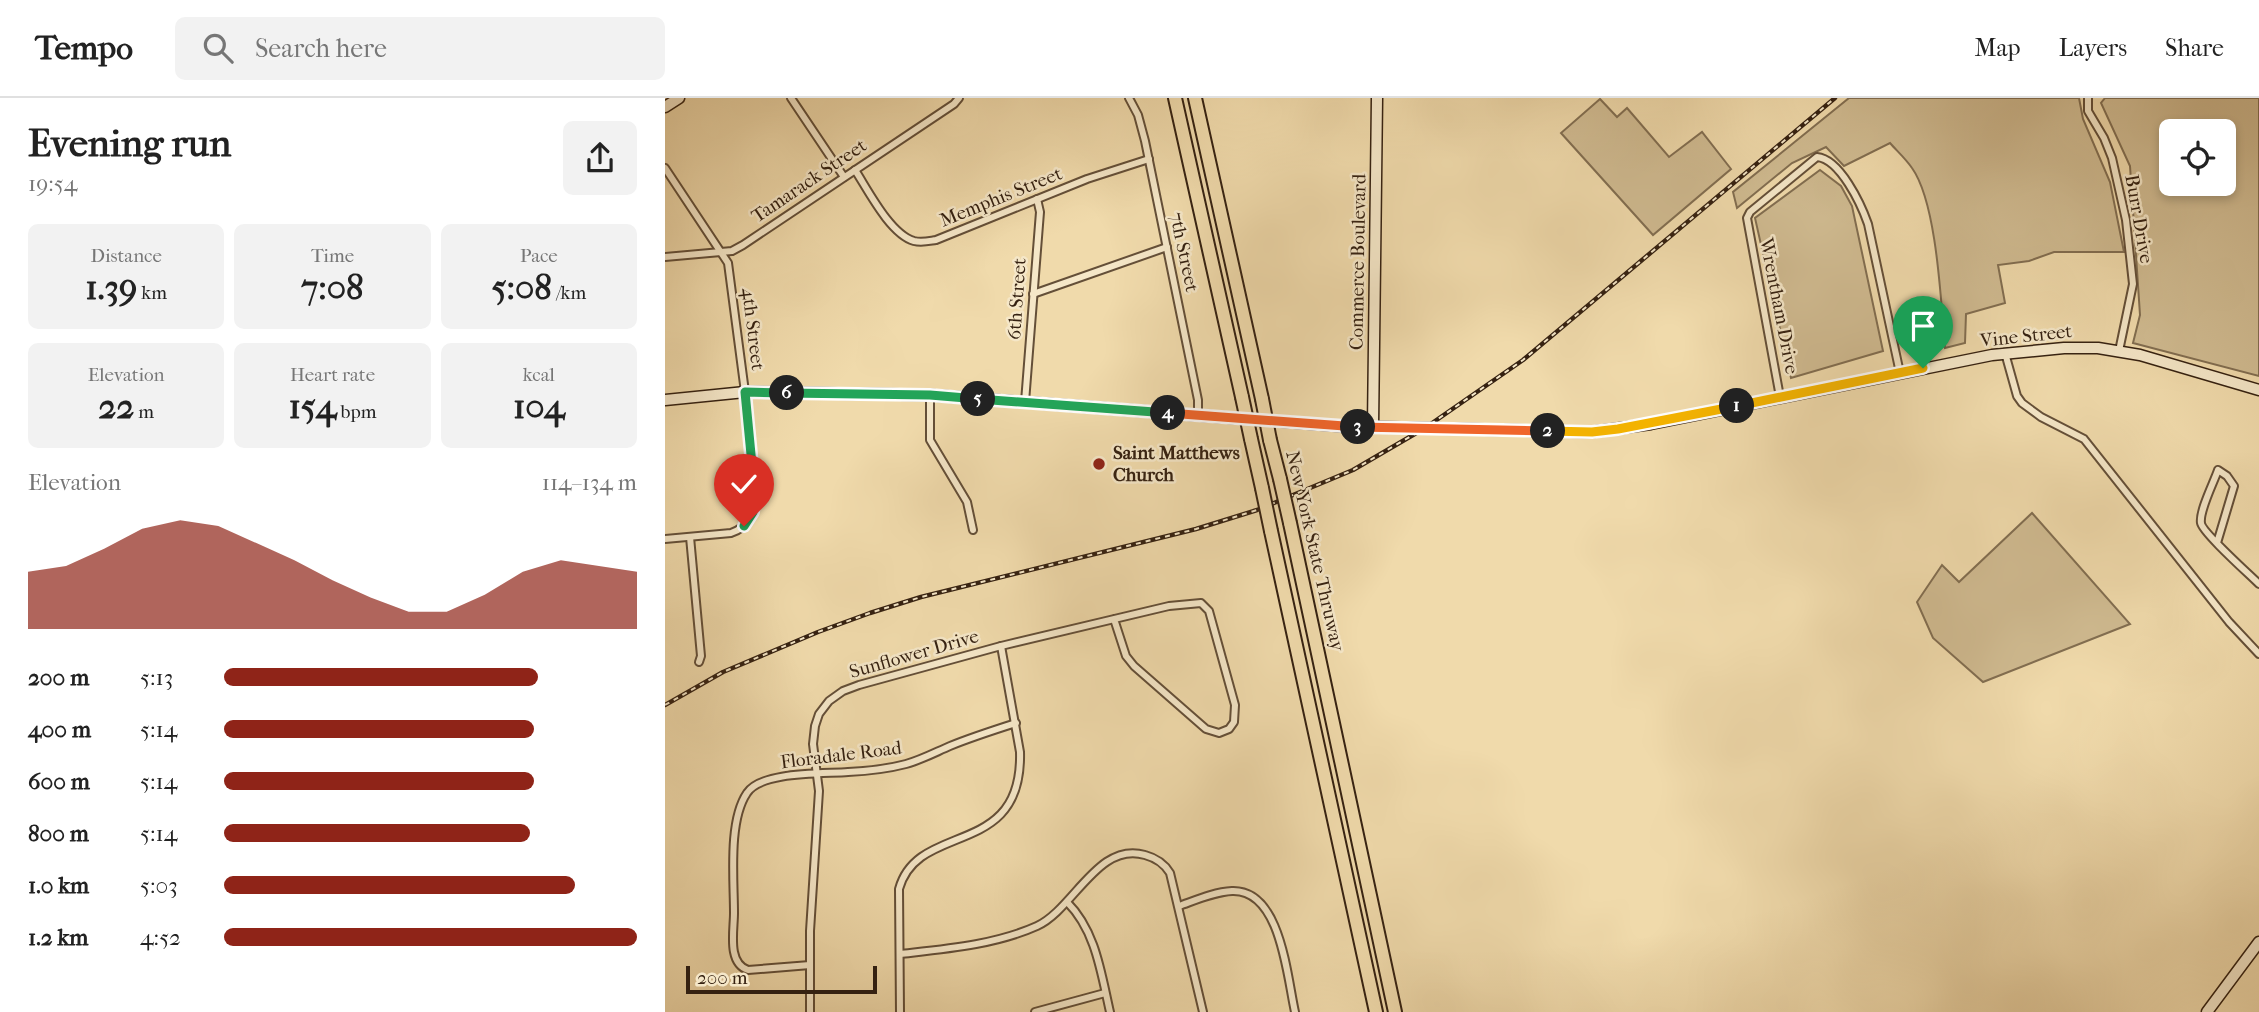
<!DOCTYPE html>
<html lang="en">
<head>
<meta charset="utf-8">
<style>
  body { margin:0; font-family:"IM FELL French Canon",serif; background:#f2f2f2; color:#222; height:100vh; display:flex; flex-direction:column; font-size:26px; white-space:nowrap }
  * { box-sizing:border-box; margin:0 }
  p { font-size:23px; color:#767676 }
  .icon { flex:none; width:38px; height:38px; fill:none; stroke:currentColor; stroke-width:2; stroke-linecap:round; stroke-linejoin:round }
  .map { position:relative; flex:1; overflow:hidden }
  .details { display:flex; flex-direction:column; background:#fff; width:665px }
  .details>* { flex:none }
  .buttons { position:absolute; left:1494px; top:21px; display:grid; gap:14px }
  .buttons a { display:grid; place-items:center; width:77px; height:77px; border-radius:10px; background:#fff; box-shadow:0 4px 10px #0003; font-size:35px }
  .scale { position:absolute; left:21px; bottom:18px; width:191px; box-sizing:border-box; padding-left:7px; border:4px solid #352111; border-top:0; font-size:19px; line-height:24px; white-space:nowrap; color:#352111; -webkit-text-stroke:5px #f5e7c8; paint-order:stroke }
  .pin { position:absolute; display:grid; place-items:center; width:60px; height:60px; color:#fff; margin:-72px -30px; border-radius:50% 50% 50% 0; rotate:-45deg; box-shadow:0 0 7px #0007 }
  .pin .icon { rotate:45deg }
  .km { position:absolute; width:35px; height:35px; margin:-18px; border-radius:50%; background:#222; color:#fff; font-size:19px; line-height:35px; text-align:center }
  .round { display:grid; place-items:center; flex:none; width:74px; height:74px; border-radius:10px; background:#f2f2f2 }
  .summary { display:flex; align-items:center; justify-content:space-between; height:119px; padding:0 28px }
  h1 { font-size:38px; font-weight:800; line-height:52px }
  .metrics { display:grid; grid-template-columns:repeat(3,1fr); gap:10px; height:119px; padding:7px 28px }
  .metrics div { display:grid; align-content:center; border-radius:10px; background:#f2f2f2; text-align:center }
  .metrics b { font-size:35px; font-weight:800 }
  .metrics small { font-size:19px; font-weight:400 }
  .metrics p { font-size:19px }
  .chart { height:196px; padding:14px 28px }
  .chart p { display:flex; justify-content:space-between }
  .chart svg { width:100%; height:126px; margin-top:7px; fill:#8f2418; opacity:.7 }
  ul { padding:0 28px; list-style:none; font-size:23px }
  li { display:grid; grid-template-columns:112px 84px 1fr; align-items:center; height:52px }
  li i { height:18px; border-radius:9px; background:#8f2418 }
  header { display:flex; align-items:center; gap:42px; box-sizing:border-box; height:98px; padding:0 35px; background:#fff; border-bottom:2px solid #e0e0e0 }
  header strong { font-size:33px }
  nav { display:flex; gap:38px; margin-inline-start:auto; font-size:24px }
  .search { width:490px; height:63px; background:#f2f2f2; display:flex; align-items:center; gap:18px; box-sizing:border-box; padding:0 24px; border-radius:10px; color:#767676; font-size:26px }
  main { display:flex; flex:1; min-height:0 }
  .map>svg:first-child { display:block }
  .green { fill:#d0bb91; stroke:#826e51; stroke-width:2; fill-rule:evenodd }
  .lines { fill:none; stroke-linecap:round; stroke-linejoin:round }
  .street-casing { stroke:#644f38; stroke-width:10 }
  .secondary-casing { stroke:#352111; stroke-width:13 }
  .highway-casing { stroke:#352111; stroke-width:16 }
  .street { stroke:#f5e7c8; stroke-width:6 }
  .secondary { stroke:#f5e7c8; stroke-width:10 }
  .highway { stroke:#f0daab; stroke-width:12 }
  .rail-casing { stroke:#352111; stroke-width:4.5 }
  .rail { stroke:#f5e7c8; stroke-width:2; stroke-dasharray:5; stroke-linecap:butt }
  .highway-bridge-casing { stroke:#352111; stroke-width:16; stroke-linecap:butt }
  .highway-bridge { stroke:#f0daab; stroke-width:12 }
  .split-1-casing { stroke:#fff; stroke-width:14 }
  .split-2-casing { stroke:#fff; stroke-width:14 }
  .split-3-casing { stroke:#fff; stroke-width:14 }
  .split-4-casing { stroke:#fff; stroke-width:14 }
  .split-5-casing { stroke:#fff; stroke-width:14 }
  .split-6-casing { stroke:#fff; stroke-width:14 }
  .split-7-casing { stroke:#fff; stroke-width:14 }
  .split-1 { stroke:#f5b400; stroke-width:9 }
  .split-2 { stroke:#f5b400; stroke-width:9 }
  .split-3 { stroke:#f0652b; stroke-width:9 }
  .split-4 { stroke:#f0652b; stroke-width:9 }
  .split-5 { stroke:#22a559; stroke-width:9 }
  .split-6 { stroke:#22a559; stroke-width:9 }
  .split-7 { stroke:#22a559; stroke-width:9 }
  .poi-dot { fill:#8f2418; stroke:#f5e7c8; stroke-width:2.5 }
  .labels { text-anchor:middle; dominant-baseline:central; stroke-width:5; stroke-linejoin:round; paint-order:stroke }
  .street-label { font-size:19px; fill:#352111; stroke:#f5e7c8 }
  .poi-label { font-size:19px; font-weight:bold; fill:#352111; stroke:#f5e7c8; text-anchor:start }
</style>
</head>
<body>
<header>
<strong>Tempo</strong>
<div class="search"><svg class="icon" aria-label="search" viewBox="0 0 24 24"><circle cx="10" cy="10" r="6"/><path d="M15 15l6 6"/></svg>Search here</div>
<nav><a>Map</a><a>Layers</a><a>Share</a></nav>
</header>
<main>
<section class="details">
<div class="summary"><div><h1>Evening run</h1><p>19:54</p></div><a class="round"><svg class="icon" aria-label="share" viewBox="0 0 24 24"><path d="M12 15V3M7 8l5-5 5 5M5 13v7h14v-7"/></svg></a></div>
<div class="metrics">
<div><p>Distance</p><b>1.39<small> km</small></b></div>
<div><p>Time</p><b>7:08</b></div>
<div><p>Pace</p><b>5:08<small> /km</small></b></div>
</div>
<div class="metrics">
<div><p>Elevation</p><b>22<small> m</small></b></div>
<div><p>Heart rate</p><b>154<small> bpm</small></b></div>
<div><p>kcal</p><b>104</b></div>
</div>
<div class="chart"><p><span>Elevation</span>114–134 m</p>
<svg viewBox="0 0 160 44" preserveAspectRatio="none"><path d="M0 44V24L10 22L20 16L30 9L40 6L50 8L60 14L70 20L80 27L90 33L100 38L110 38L120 32L130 24L140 20L150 22L160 24V44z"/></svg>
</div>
<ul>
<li><b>200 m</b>5:13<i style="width:76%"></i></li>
<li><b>400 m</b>5:14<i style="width:75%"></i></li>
<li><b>600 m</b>5:14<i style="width:75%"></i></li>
<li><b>800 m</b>5:14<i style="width:74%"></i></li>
<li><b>1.0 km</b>5:03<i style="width:85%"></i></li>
<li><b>1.2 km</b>4:52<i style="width:100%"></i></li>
</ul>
</section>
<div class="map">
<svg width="1594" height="914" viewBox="0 0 1594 914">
  <rect width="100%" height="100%" fill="#f0daab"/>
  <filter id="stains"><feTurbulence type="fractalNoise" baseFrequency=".00286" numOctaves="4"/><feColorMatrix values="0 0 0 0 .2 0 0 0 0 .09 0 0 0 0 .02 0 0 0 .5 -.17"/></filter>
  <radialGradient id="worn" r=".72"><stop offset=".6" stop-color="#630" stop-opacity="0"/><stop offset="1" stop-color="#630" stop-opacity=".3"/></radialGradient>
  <g class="green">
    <path d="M1184,0h230l4,21 27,63 14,70h-70l-25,9 -31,4 7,38 -39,11 -1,29 -20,5c-4,-45 -8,-145 -33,-180 -6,-9 -15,-17 -22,-25l-46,23 -18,-19 -34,16 -55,45 -4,-16z"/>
    <path d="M1440,0h154v278l-126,-33 7,-28 -10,-149 -29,-63zM1507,33h52v53h-52z"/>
    <path d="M935,1l17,18 10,-9 42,49 33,-25 29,37 -78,66 -92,-102z"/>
    <path d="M1155,72l21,16 11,20 31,145 -92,27 -36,-160z"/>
    <path d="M1367,415l98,111 -147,58 -50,-44 -16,-36 25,-37 17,17z"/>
  </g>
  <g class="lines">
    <g class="street-casing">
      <g id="street">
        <path d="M126,0l53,79"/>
        <path d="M464,0l9,17 7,26 53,259v16"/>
        <path d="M1423,0v13l16,27 8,20 14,62 7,64 -14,67"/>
        <path d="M0,70l63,95 17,129 10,104c-2,18 -6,31 -24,37l-66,6"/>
        <path d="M190,72c13,20 35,64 59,71 8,2 15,0 22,-1l151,-61 62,-20"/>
        <path d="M0,159l67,-6 11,-6 211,-141 5,-6"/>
        <path d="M368,196l134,-47"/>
        <path d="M1340,255l12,43 5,7 19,14 43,22 145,183 30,32"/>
        <path d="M265,297v45l37,62 6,28"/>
        <path d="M1115,299l-33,-179 3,-6 67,-55c23,2 44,47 51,67l32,149"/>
        <path d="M360,304l15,-190 -3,-13"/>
        <path d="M25,439l11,119 -2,6"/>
        <path d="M1552,445l17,-57 -7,-10 -9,-6c-4,12 -19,41 -17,53 1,9 49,52 58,61"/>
        <path d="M402,804c29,29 34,71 43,110"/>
        <path d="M514,808c17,-6 35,-14 53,-15 49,-2 55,86 63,121"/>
        <path d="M235,856c45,-5 95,-9 137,-28 37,-17 61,-85 108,-71 11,3 19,8 25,18l33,139"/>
        <path d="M145,867l-62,5c-21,-7 -14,-39 -14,-57 0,-34 -6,-92 13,-120 14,-22 77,-19 101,-21 20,-1 39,-3 58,-8 15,-4 30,-12 44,-18 22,-9 44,-16 66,-23"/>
        <path d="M145,914v-81l9,-140 -6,-47 2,-18 4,-12 10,-13 14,-10 16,-6 142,-39 168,-40 32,-3 8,8 26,94 -1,17 -5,7 -10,4 -13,-4 -72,-63 -8,-10 -12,-37"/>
        <path d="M235,914l-1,-123c19,-69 124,-29 121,-137l-19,-106"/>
        <path d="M370,914l70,-19"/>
      </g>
    </g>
    <g class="secondary-casing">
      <g id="secondary">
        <path d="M0,9l14,-9"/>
        <path d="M0,302l80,-8 185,3 409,31 253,6 59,-8 341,-69 72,-7h34l42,7 119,35"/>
        <path d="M708,329l4,-329"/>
        <path d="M1542,914l52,-70"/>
      </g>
    </g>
    <g class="highway-casing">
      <g id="highway">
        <path d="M510,0l67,299"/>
        <path d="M530,0l67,301"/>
        <path d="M586,341l11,49"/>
        <path d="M605,342l10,39"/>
        <path d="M625,425l105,489"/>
        <path d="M606,433l105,481"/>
      </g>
    </g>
    <use href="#street" class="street"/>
    <use href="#secondary" class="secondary"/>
    <use href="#highway" class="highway"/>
    <g class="rail-casing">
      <path id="rail" d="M0,607l58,-33 95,-40 52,-19 51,-16 275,-68 61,-19 96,-40 72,-42 98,-68 312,-262"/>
    </g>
    <use href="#rail" class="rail"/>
    <g class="highway-bridge-casing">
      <g id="highway-bridge">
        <path d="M577,299l9,42"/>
        <path d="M597,301l8,41"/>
        <path d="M615,381l10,44"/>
        <path d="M597,390l9,43"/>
      </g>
    </g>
    <use href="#highway-bridge" class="highway-bridge"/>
  </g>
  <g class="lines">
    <g class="split-1-casing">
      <path id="split-1" d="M1072,308l186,-38"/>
    </g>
    <g class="split-2-casing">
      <path id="split-2" d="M883,333l44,1 26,-3 119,-23"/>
    </g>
    <g class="split-3-casing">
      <path id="split-3" d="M693,329l190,4"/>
    </g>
    <g class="split-4-casing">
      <path id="split-4" d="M503,315l190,14"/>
    </g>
    <g class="split-5-casing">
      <path id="split-5" d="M313,301l190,14"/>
    </g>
    <g class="split-6-casing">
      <path id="split-6" d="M122,295l143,2 48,4"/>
    </g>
    <g class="split-7-casing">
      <path id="split-7" d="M79,428l9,-14 2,-16 -10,-104 42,1"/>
    </g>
    <use href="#split-1" class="split-1"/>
    <use href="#split-2" class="split-2"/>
    <use href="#split-3" class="split-3"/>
    <use href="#split-4" class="split-4"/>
    <use href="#split-5" class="split-5"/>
    <use href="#split-6" class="split-6"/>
    <use href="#split-7" class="split-7"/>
  </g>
  <circle class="poi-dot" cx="434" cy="366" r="7"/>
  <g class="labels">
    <g class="street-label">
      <text transform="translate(144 83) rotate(-34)">Tamarack Street</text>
      <text transform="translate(336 99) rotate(-22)">Memphis Street</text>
      <text transform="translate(1474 121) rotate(80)">Burr Drive</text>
      <text transform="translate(519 154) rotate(78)">7th Street</text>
      <text transform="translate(693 164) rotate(-89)">Commerce Boulevard</text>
      <text transform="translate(352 201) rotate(-86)">6th Street</text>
      <text transform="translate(1114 208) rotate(79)">Wrentham Drive</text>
      <text transform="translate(88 231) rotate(83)">4th Street</text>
      <text transform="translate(1361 238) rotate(-6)">Vine Street</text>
      <text transform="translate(650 453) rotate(77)">New York State Thruway</text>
      <text transform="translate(249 556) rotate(-16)">Sunflower Drive</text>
      <text transform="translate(176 657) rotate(-7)">Floradale Road</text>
    </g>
    <g class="poi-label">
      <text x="448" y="355">Saint Matthews<tspan x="448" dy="22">Church</tspan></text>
    </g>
  </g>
  <rect width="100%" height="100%" filter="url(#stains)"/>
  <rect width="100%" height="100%" fill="url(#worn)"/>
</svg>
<div class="buttons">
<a><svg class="icon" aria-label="locate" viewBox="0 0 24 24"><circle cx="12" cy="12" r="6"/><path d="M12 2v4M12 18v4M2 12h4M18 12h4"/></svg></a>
</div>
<div class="scale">200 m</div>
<div class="pin" style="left:1258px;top:270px;background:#1e9e55"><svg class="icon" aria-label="arrive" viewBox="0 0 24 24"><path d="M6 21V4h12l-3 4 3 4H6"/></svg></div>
<div class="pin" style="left:79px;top:428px;background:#d93025"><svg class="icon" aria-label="check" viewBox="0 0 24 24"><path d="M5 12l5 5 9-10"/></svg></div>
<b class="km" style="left:1072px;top:308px">1</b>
<b class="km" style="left:883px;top:333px">2</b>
<b class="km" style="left:693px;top:329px">3</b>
<b class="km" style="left:503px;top:315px">4</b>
<b class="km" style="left:313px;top:301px">5</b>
<b class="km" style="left:122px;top:295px">6</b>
</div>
</main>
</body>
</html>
